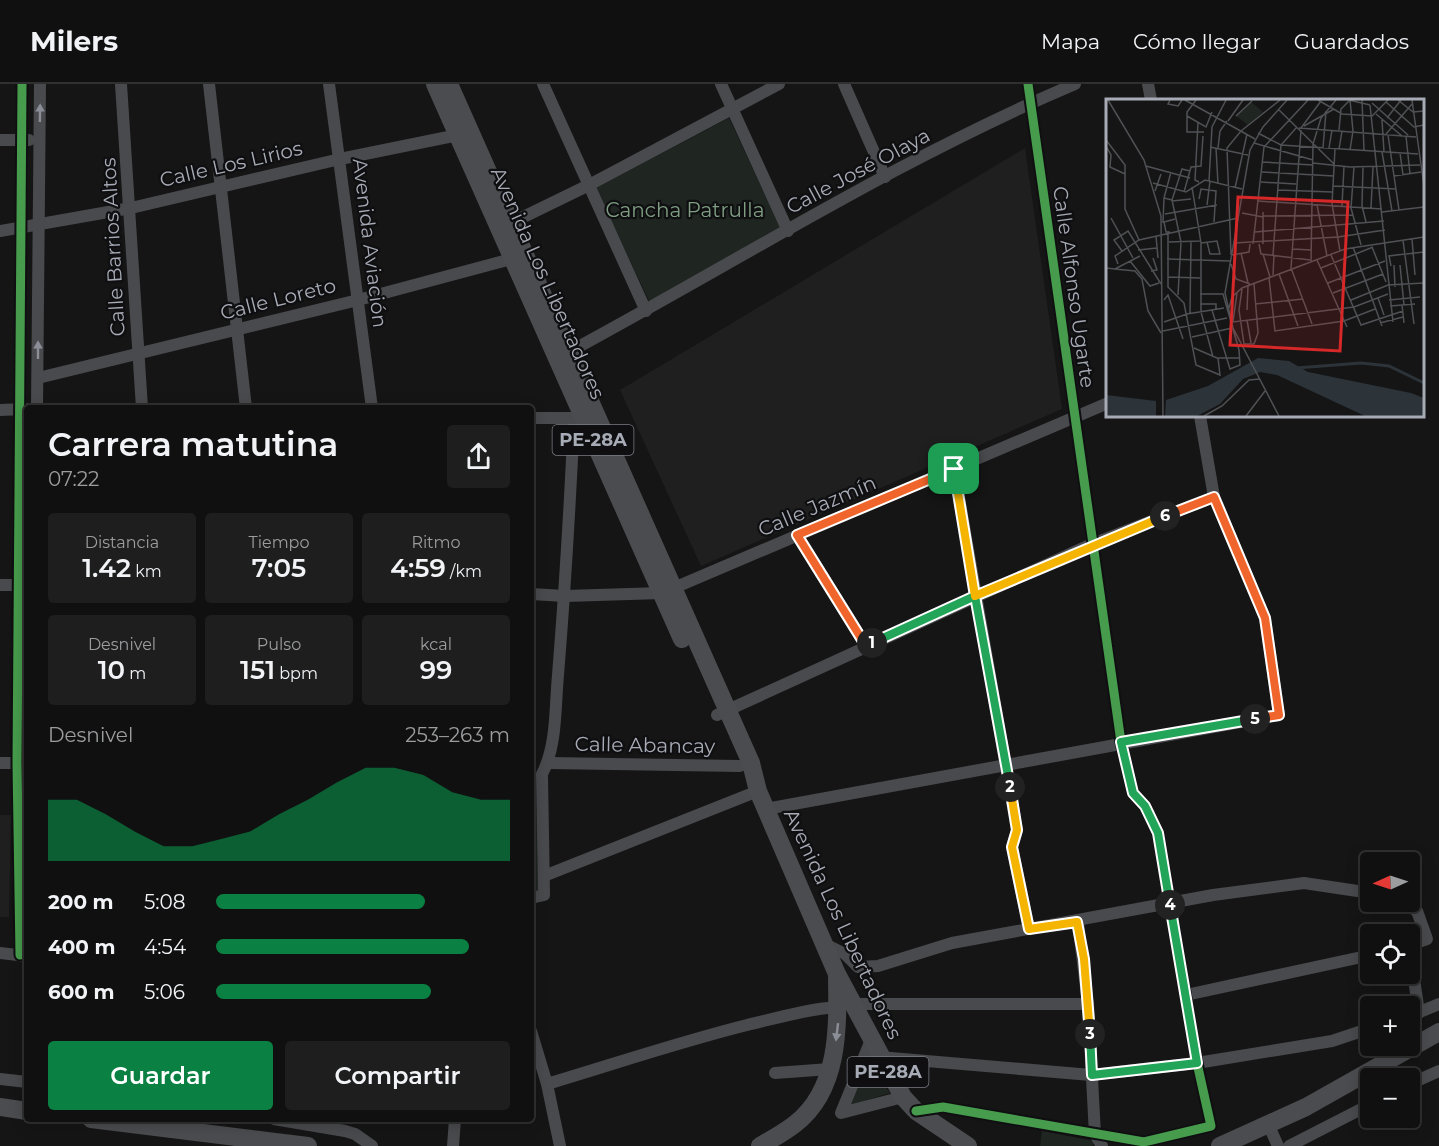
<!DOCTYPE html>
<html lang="es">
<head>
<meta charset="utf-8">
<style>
  body { margin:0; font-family:Montserrat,sans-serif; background:#1e1e1e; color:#f1f3f6; height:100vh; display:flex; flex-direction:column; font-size:22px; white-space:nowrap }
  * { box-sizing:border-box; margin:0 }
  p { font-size:20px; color:#9c9d9f }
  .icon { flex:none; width:33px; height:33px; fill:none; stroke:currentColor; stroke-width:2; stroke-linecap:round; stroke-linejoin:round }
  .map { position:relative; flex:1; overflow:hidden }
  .details { position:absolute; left:24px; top:321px; width:510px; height:717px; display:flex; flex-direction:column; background:#101010; border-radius:6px; box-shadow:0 3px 15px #0003,0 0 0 2px #303030 }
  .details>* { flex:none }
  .needle { width:39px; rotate:267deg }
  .tools { position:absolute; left:1360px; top:768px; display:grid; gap:12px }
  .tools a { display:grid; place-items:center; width:60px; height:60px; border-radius:6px; background:#101010; box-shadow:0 3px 15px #0003,0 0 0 2px #303030; font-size:30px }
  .pin { position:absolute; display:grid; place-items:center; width:51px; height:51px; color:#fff; margin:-26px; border-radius:12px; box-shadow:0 3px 9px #0006 }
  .km { position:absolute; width:30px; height:30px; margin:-15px; border-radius:50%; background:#222; color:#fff; font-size:16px; line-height:30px; text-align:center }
  .round { display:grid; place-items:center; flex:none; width:63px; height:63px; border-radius:6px; background:#1e1e1e }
  .head { display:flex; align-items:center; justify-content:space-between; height:102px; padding:0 24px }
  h1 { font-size:33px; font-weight:600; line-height:45px }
  .figures { display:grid; grid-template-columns:repeat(3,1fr); gap:9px; height:102px; padding:6px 24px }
  .figures div { display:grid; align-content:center; border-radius:6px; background:#1e1e1e; text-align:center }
  .figures b { font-size:26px; font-weight:600 }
  .figures small { font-size:16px; font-weight:400 }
  .figures p { font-size:16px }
  .chart { height:168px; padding:12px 24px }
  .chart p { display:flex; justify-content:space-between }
  .chart svg { width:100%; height:108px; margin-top:6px; fill:#0b8043; opacity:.7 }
  .primary-button { display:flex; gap:12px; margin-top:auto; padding:12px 24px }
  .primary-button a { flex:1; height:69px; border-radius:6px; background:#0b8043; color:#fff; font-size:24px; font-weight:600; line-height:69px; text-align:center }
  .primary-button a+a { background:#1e1e1e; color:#f1f3f6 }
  ul { padding:0 24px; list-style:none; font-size:20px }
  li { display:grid; grid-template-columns:96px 72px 1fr; align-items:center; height:45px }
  li i { height:15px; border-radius:8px; background:#0b8043 }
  header { display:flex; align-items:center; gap:36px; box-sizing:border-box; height:84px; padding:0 30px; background:#101010; border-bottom:2px solid #303030 }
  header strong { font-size:28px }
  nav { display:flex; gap:33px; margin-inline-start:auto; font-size:21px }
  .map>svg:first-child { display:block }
  .built { fill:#1f1f20 }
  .green { fill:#1f2520 }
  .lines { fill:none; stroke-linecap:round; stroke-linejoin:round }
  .minor { stroke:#494a4d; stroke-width:12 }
  .highway { stroke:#4b4c4f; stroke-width:18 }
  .cycleway-casing { stroke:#0f0f11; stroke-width:13 }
  .cycleway { stroke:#469c4c; stroke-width:9 }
  .oneway { fill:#8b8e96 }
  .split-1-casing { stroke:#fff; stroke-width:12 }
  .split-2-casing { stroke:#fff; stroke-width:12 }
  .split-3-casing { stroke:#fff; stroke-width:12 }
  .split-4-casing { stroke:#fff; stroke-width:12 }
  .split-5-casing { stroke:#fff; stroke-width:12 }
  .split-6-casing { stroke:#fff; stroke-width:12 }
  .split-7-casing { stroke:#fff; stroke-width:12 }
  .split-1 { stroke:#f0652b; stroke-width:8 }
  .split-2 { stroke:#22a559; stroke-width:8 }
  .split-3 { stroke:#f5b400; stroke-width:8 }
  .split-4 { stroke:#22a559; stroke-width:8 }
  .split-5 { stroke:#22a559; stroke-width:8 }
  .split-6 { stroke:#f0652b; stroke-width:8 }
  .split-7 { stroke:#f5b400; stroke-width:8 }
  .labels { text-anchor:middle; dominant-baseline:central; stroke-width:4.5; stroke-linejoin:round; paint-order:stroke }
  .shield { fill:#0f0f11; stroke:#797c84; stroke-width:1.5 }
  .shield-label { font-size:18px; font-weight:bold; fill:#a7abb5 }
  .street-label { font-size:20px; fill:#a7abb5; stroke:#0f0f11 }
  .park-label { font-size:20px; fill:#7f9e82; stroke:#0f0f11 }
  .inset-river { fill:none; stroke:#2c3339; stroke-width:3 }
  .inset-road { fill:none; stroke:#4f5155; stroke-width:1.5 }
  .view { fill:#d62828; fill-opacity:0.15; stroke:#d62828; stroke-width:3 }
  .inset-edge { fill:none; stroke:#a7abb5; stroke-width:3 }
</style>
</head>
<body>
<header>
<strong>Milers</strong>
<nav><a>Mapa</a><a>Cómo llegar</a><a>Guardados</a></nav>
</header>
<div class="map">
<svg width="1439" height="1062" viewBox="0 0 1439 1062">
  <rect width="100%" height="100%" fill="#151515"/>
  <g class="built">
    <path d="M1025,64l37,261 -361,157 -81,-176z"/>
    <path d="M0,731h11l-2,102h-9z"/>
  </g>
  <g class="green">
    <path d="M729,34l52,111 -132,72 -53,-113z"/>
    <path d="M531,697l5,1 2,109 -7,2z"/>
    <path d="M868,978l22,31 -39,12z"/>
    <path d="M1042,1047l52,10 -1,5h-53z"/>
  </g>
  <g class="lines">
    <g class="minor">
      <path d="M121,0l21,324"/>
      <path d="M209,0l37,324"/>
      <path d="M329,0l43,324"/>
      <path d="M543,0l103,227"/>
      <path d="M721,0l67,147"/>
      <path d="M844,0l41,93"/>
      <path d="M1148,0l3,16"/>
      <path d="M0,56h29"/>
      <path d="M511,139l78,-38 190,-101"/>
      <path d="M0,147l131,-23 209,-49 123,-25"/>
      <path d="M569,268c167,-90 331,-194 506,-268"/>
      <path d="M38,294l320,-78 161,-43"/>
      <path d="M37,324l3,-324"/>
      <path d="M0,326l26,-1"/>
      <path d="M531,334h43"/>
      <path d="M954,385l63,361 -5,17 17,82"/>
      <path d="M797,451l69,111"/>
      <path d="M0,501h27"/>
      <path d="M531,510l34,2 97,-3 446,-190"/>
      <path d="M717,631l375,-171 122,-47"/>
      <path d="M0,679h27"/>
      <path d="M549,679l191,3"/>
      <path d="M766,725l513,-94 -14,-97 -51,-121 -14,-81"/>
      <path d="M544,792l214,-85"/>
      <path d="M531,814l13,-3 -2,-121c15,-28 13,-67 16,-99 7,-86 12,-171 16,-257"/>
      <path d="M1400,818l17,9 10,28 -17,6"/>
      <path d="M1078,838l10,82 7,130 7,12"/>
      <path d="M825,860l20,10 13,13 20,-1 74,-23 261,-48 91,-12 67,10"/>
      <path d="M1410,868l9,61"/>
      <path d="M0,869l26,3"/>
      <path d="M20,871l-3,-192 5,-679"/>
      <path d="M1186,911l185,-40"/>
      <path d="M853,920h235"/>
      <path d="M1410,932l29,-12"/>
      <path d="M531,947l16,53 13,62"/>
      <path d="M871,956l-30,73 62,-16"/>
      <path d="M879,973l212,18 106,-12 135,-22 39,-13"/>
      <path d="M775,989l55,-4"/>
      <path d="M0,995l27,3"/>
      <path d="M547,1000c67,-20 132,-42 200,-59 30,-7 60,-16 91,-18"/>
      <path d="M1410,1000l29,-13"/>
      <path d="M916,1027l27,-4 201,35 67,-16 -14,-63 -39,-230 -13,-27 -12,-13 -12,-51 -93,-658"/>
      <path d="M274,1035l71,12 10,3 17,12"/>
      <path d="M1269,1042l9,20"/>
      <path d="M453,1062l2,-27"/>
      <path d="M1289,1062l82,-42"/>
    </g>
    <g class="highway">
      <path d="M435,0l247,555"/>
      <path d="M449,0l302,679 7,28 79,183 66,123 13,14 52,35"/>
      <path d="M0,1023l27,4"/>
      <path d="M91,1035l217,27"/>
      <path d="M760,1062c12,-7 25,-14 35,-22 44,-34 43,-95 42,-145"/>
      <path d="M1220,1062l86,-39 133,-75"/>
    </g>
    <g class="cycleway-casing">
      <g id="cycleway">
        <path d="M20,871l-3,-192 5,-679"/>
        <path d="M916,1027l27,-4 201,35 67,-16 -14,-63 -39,-230 -13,-27 -12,-13 -12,-51 -93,-658"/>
      </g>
    </g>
    <use href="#cycleway" class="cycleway"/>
  </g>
  <defs><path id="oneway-solid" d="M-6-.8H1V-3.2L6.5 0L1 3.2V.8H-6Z" transform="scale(1.5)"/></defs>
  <g class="oneway">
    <use href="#oneway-solid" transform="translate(40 29) rotate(-89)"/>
    <use href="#oneway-solid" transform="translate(38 266) rotate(-90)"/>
    <use href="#oneway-solid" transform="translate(837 948) rotate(97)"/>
  </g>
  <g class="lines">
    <g class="split-1-casing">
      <path id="split-1" d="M872,559l-6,3 -69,-111 157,-66"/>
    </g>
    <g class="split-2-casing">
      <path id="split-2" d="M872,559l103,-47 35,191"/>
    </g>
    <g class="split-3-casing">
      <path id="split-3" d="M1010,703l7,43 -5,17 17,82 48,-7 7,37 6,75"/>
    </g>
    <g class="split-4-casing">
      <path id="split-4" d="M1090,950l2,41 105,-12 -27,-158"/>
    </g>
    <g class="split-5-casing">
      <path id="split-5" d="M1170,821l-12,-72 -13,-27 -12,-13 -12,-51 134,-23"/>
    </g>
    <g class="split-6-casing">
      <path id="split-6" d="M1165,432l49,-19 51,121 14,97 -24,4"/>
    </g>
    <g class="split-7-casing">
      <path id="split-7" d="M954,385l21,127 190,-80"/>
    </g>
    <use href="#split-1" class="split-1"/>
    <use href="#split-2" class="split-2"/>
    <use href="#split-3" class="split-3"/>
    <use href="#split-4" class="split-4"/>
    <use href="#split-5" class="split-5"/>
    <use href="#split-6" class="split-6"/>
    <use href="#split-7" class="split-7"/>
  </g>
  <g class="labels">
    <g class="shield">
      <rect x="552.5" y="341" width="81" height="30" rx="4.5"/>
      <rect x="847.5" y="973" width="81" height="30" rx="4.5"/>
    </g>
    <g class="shield-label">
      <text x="593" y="356">PE-28A</text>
      <text x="888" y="988">PE-28A</text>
    </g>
    <g class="street-label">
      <text transform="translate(231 80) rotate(-13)">Calle Los Lirios</text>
      <text transform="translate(858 87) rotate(-28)">Calle José Olaya</text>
      <text transform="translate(370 159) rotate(83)">Avenida Aviación</text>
      <text transform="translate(113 163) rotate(-93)">Calle Barrios Altos</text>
      <text transform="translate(548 199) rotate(66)">Avenida Los Libertadores</text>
      <text transform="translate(1074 203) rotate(82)">Calle Alfonso Ugarte</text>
      <text transform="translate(278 215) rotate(-14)">Calle Loreto</text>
      <text transform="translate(817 422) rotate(-23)">Calle Jazmín</text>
      <text transform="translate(645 661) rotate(1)">Calle Abancay</text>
      <text transform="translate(843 840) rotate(65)">Avenida Los Libertadores</text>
    </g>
    <g class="park-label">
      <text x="685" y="126">Cancha Patrulla</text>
    </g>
  </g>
  <g transform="translate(1106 15)">
    <rect width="318" height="318" fill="#151515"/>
    <path d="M145,3l12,10 -15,13 -12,-9z" fill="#1f2520"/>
    <path d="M152,259l31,3 19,11 103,21 13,5v18h-59l-88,-41 -17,-3 -17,7 -23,25 -23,12h-32l1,-16 42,-14zM0,296l50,6v15h-50z" fill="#2c3339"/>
    <path class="inset-river" d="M190,269l65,-5 28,3 35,17"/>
    <path class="inset-road" d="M2,1l36,60 17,56 2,200M64,1l-2,4 10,2 4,-6M79,1l70,39M90,1l-9,12v20h17M212,1l24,14 30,2 16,-16M243,1l21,5M244,1l3,31 -3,19M256,1l2,51M292,1l15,12 11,-1M306,1l12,86M280,3l28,25 10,-2M266,4l36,32M264,6l23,217M172,10l56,55M270,15l26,22M81,17l19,11 6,-15M130,17l16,-15M281,19l14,-18M276,21l2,32M122,22l15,-21M92,23l-3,58 4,2M198,27l30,-17M193,29l117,9M195,29l20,-27M195,31l-10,138 21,56M233,31l2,-21 9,-9M152,34l23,12 137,9M280,35l26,-30M282,36l11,75M300,37l4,38M0,41l19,25v44l14,31M148,44l59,17M0,47l5,9 -1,12 15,7M104,48l38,8M110,49l2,36M112,49l2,-17 7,-10M217,49l3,-37M223,49l3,-18M229,50l-3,55 8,47M233,50l3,-18M276,53l10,59M294,54l3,22M156,63l51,3M207,64l37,4 70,-2M40,67l44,12M248,68l-3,41 10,37M257,68l-1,39 4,16M65,73l-7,26 8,2M156,73l72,4M288,77l27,-4M103,82l3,-54 14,-27M155,83l35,2M47,84l33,9 19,-12 37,9M227,87l63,3M86,88l9,56v69l12,45M129,89l12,-54M172,91l54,2M49,92l6,-17M78,93l7,-25 10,-1 2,-30M93,100l2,-10 15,2 -2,31M66,102l19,-2M151,102l125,8M101,106l3,-24M211,106l10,51M236,107l2,-40M265,109l2,-41M157,113v32M276,113l42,-5M136,114l21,4M59,115l52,-9M157,117l90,-1M5,119l22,40M57,124l1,-25M64,133h-4l-2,-10 11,-3M149,133l129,-11M62,135v53l16,16 12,62 24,10 -2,-17M50,137l2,22M306,140l3,36M297,141l11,84M63,143l31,-1M95,144l16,-2 3,13h-10l-3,-12M128,144l104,-6 47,-7M147,145l11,-97 44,-47M153,145l2,10 49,6M247,148l29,79M266,148l14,35M187,150l18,1M32,151l19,-2M16,152l-8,-11 14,-9 33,53M135,154l7,30M157,155l7,23M300,155l18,-2M125,156l-4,-107 14,-17 39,-31M126,156l17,-3 1,-8M167,156l8,-110 16,-18M225,156l30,70 42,-14M61,160l63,2M211,161l30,67M24,162l20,25 9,-3M205,163l2,-118 8,-26 15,-18M12,165l-3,-8 24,-16 99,-22M125,165l5,15 14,5M288,166l1,22M294,166l4,40M285,167l-2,-10 16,-2M0,169l9,1 25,-13M215,169l52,-21M9,170l20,2 7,8 6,32 13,22M45,172l6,-1 -4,-12M173,175l19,52M167,176l1,-20M62,178l32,1M163,179l6,53 69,-10 31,-12M222,184l57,-22M136,190l-3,21 5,34M131,194l-4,29 121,-15 34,-13M227,194l50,-19M94,195h23l16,56 1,15 -10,4 -18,-59M72,196l3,-53 -9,-42 10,-31 8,2M272,199l6,17M58,201l4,-5 15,44M245,201l37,-15 36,-2M283,201l31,-3M94,205h16v5M149,205l48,-5M296,206l2,18M284,207l25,-2M123,209l3,-11 10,-9 103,-39 79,-12M141,211l1,-24M84,214l1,-71M141,221l4,23M58,223l23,-8 37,-6M274,224l23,-6M57,232l64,-13M86,238l40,-9M138,245h10l4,-11 -4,-49M88,249l23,10h22M98,317l18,-10 27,-26 11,-1M140,317l19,-25M173,317l-46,-88 -8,-35 25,-143 13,-23 24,-27"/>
    <path class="view" d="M132,98l110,5 -8,149 -110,-6z"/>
    <rect width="318" height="318" class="inset-edge"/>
  </g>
</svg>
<div class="tools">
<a><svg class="needle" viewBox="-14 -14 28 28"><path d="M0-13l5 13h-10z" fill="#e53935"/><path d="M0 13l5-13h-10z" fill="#9c9d9f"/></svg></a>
<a><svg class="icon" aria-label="locate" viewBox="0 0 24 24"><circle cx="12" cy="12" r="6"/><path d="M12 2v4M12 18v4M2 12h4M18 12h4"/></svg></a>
<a>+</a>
<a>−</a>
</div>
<div class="pin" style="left:954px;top:385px;background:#1e9e55"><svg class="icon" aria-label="arrive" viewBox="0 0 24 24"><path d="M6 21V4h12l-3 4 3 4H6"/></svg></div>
<b class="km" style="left:872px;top:559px">1</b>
<b class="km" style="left:1010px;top:703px">2</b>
<b class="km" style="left:1090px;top:950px">3</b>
<b class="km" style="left:1170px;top:821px">4</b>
<b class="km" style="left:1255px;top:635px">5</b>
<b class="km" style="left:1165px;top:432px">6</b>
<section class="details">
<div class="head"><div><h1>Carrera matutina</h1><p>07:22</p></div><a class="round"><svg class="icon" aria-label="share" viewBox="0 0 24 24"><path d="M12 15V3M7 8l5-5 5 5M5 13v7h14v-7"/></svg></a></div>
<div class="figures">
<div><p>Distancia</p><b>1.42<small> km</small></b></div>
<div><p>Tiempo</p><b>7:05</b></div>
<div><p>Ritmo</p><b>4:59<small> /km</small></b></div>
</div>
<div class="figures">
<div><p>Desnivel</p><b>10<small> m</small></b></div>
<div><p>Pulso</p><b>151<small> bpm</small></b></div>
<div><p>kcal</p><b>99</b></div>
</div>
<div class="chart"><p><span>Desnivel</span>253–263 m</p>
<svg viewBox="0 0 160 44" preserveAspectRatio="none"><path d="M0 44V19L10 19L20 25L30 32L40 38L50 38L60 35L70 32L80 25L90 19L100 12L110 6L120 6L130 9L140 16L150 19L160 19V44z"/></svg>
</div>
<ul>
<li><b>200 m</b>5:08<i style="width:71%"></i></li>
<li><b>400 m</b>4:54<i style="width:86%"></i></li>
<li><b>600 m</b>5:06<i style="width:73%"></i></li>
</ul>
<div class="primary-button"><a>Guardar</a><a>Compartir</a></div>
</section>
</div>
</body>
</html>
